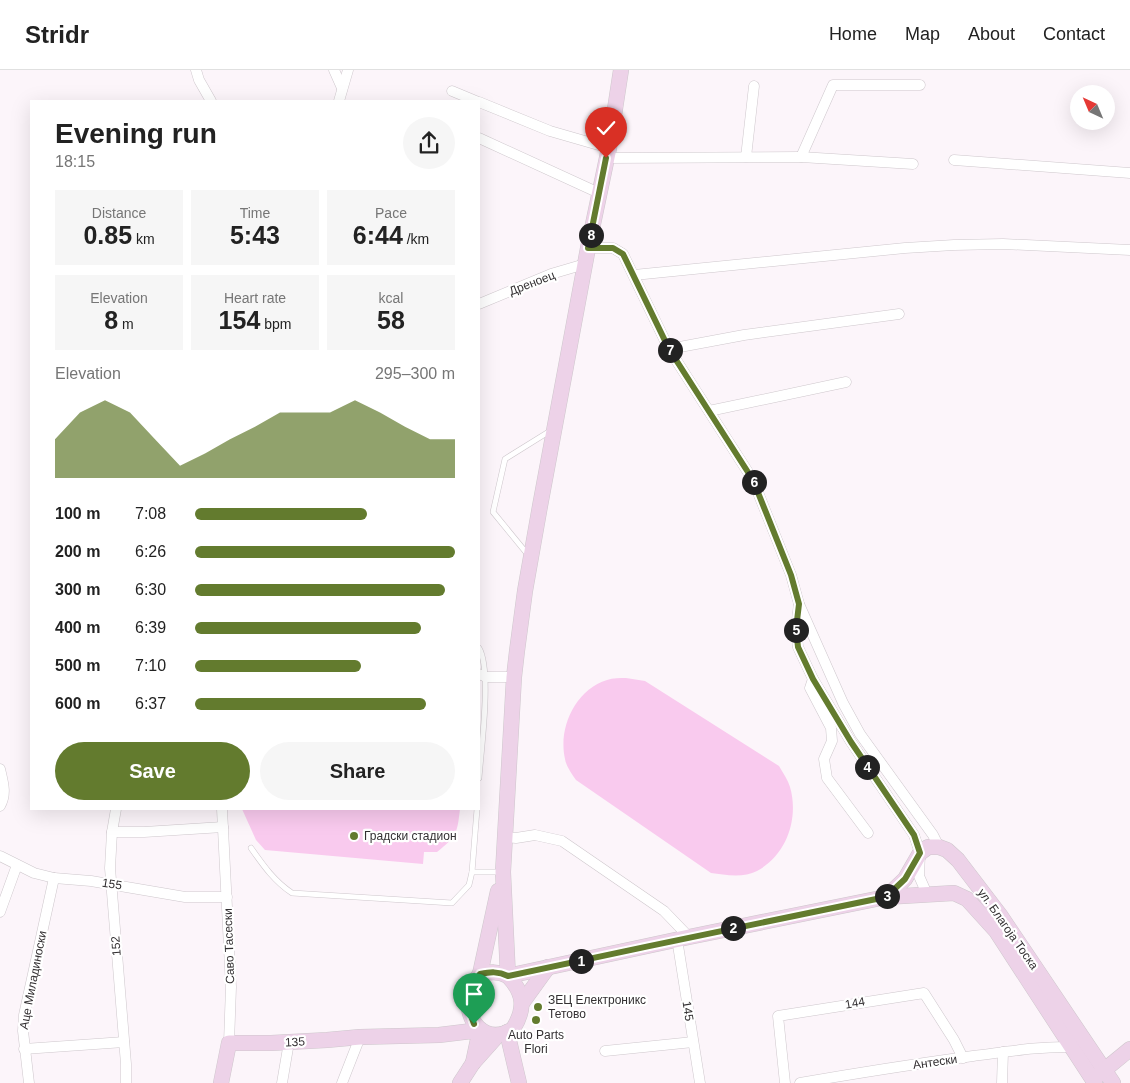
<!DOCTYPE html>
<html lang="en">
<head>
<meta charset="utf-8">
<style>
  body { margin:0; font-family:Arial,sans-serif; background:#f6f6f6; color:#222; height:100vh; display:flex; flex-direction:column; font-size:19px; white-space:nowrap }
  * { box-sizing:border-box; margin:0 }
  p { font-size:16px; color:#767676 }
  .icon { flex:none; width:28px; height:28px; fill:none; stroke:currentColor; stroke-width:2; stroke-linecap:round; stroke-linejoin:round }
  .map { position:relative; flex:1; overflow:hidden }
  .sheet { position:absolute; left:30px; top:30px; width:450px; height:710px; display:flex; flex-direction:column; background:#fff; border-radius:0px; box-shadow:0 5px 20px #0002 }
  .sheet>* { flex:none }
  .needle { width:32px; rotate:316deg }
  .controls { position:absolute; left:1070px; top:15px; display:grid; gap:10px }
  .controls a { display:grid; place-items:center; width:45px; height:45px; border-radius:50%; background:#fff; box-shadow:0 5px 20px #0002; font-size:25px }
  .pin { position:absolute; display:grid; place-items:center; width:42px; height:42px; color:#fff; margin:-51px -21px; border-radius:50% 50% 50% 0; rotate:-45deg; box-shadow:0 0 5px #0007 }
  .pin .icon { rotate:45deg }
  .km { position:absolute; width:25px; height:25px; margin:-12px; border-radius:50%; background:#222; color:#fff; font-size:14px; line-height:25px; text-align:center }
  .round { display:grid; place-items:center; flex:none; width:52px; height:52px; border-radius:26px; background:#f6f6f6 }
  .head { display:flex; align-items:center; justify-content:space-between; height:85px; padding:0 25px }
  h1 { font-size:28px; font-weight:700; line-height:38px }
  .metrics { display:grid; grid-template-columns:repeat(3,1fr); gap:8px; height:85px; padding:5px 25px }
  .metrics div { display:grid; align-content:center; border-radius:0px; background:#f6f6f6; text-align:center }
  .metrics b { font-size:25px; font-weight:700 }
  .metrics small { font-size:14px; font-weight:400 }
  .metrics p { font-size:14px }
  .chart { height:140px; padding:10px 25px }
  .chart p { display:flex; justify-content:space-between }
  .chart svg { width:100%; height:90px; margin-top:5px; fill:#637b2e; opacity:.7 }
  .primary-button { display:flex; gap:10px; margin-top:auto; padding:10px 25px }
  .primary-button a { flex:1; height:58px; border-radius:30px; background:#637b2e; color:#fff; font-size:20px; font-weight:700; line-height:58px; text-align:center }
  .primary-button a+a { background:#f6f6f6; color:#222 }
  ul { padding:0 25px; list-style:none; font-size:16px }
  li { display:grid; grid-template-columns:80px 60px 1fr; align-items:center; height:38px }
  li i { height:12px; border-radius:6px; background:#637b2e }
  header { display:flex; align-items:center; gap:30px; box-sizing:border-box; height:70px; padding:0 25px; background:#fff; border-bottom:1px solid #e0e0e0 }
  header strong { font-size:24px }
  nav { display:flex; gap:28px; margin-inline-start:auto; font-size:18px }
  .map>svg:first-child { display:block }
  .green { fill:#f9caee }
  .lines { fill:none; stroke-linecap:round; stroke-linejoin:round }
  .lane-casing { stroke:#cec7cc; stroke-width:6 }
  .street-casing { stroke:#cec7cc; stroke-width:11 }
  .secondary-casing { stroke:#cec7cc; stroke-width:16 }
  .lane { stroke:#fff; stroke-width:5 }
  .street { stroke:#fff; stroke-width:10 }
  .secondary { stroke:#edd2e8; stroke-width:15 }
  .route-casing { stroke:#fff; stroke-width:10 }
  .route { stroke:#637b2e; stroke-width:6 }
  .poi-dot { fill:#637b2e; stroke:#fff; stroke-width:2 }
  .labels { text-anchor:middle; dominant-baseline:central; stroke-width:4.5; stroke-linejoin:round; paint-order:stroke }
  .street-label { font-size:12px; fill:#333032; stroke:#fff }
  .poi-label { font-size:12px; fill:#333032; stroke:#fff; text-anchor:start }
</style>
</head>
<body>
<header>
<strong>Stridr</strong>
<nav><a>Home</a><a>Map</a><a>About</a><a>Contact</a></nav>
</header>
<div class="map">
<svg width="1130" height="1013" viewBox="0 0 1130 1013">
  <rect width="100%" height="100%" fill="#fcf5fa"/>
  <g class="green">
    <path d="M626,608l19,3 134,85c4,7 9,14 11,21 9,31 -3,68 -33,84 -13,7 -32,4 -46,2l-135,-93c-4,-6 -10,-14 -11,-21 -7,-31 10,-69 42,-79 6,-2 13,-2 19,-2z"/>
    <path d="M242,739h218c-3,25 -3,27 -23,43h-13l-1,12 -158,-14 -9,-10z"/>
  </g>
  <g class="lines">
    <g class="lane-casing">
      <g id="lane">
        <path d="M529,486l-36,-44 12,-53 45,-28"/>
        <path d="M479,578c13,22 2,102 0,130"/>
        <path d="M251,778c12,17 23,33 41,45l160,10 17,-18 3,-13 5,-63"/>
        <path d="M472,802h30"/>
      </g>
    </g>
    <g class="street-casing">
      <g id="street">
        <path d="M196,0l3,10 12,21"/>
        <path d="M334,0l8,18"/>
        <path d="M452,21l24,10"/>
        <path d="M339,31l9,-31"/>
        <path d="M479,32l71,29 59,17"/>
        <path d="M479,68l120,55"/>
        <path d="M746,87l8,-71"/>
        <path d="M801,87l32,-72h87"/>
        <path d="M606,88l195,-1 112,7"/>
        <path d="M954,90l176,13"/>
        <path d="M588,178h25l10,6 46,95 84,131 38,95 8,29 -3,25 2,18 15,32 38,63 63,93 6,18 -1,23 8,18"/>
        <path d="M634,205l271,-27 49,-3 49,-1 127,6"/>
        <path d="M479,234l72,-30 34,-10"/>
        <path d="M669,279l75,-14 155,-21"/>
        <path d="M709,341l137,-29"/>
        <path d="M799,534l44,99 17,31 73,101 6,12"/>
        <path d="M479,604l7,3h28"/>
        <path d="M813,609l-3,9 21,40 1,13 -8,18 3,19 41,55"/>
        <path d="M0,699c3,13 7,25 0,37"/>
        <path d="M116,739l-4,23 -2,36 16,196v19"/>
        <path d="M222,739l9,178 -2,56"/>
        <path d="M112,762h32l79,-5"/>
        <path d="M505,767l11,1 19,-3 27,6 102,70 25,26"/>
        <path d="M0,786l34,17 20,5 37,3 94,16h42"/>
        <path d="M0,842l17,-47"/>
        <path d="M677,869l23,144"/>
        <path d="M24,979l100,-7"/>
        <path d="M605,981l88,-9"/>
        <path d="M29,1013l-6,-52 1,-16 30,-137"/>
        <path d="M282,1013l7,-41"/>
        <path d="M342,1013l18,-46"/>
        <path d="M785,1013l-7,-67 146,-23 30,47 9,18"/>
        <path d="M800,1013c57,-10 115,-19 173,-27 33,-4 66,-10 99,-9"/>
        <path d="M1002,1013l1,-31"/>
      </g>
    </g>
    <g class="secondary-casing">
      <g id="secondary">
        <path d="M621,0l-12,78 -21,100 -48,258 -15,85 -8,60 -3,26 -11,195 5,104c16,17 18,32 5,53 -28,18 -51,-10 -43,-38 2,-6 6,-12 10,-17 10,-2 18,-3 28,2l181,-39 197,-40 68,-4 13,6 29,32 99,152"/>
        <path d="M886,827l19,-18 15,-26 8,-6h11l8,3 11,10 42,55 113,168"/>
        <path d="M480,904l18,-83"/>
        <path d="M522,933l26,-36"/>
        <path d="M507,962l12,51"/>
        <path d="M1097,1006l33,-27"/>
        <path d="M221,1013l8,-40h42l56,-3 33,-3 79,-2 41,-5 -7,33"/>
        <path d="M460,1013l13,-20 25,-28"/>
      </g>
    </g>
    <use href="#lane" class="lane"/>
    <use href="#street" class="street"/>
    <use href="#secondary" class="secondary"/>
  </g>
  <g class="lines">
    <g class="route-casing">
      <path id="route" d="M474,954c-8,-21 -7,-31 6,-50 10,-2 18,-3 28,2 126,-27 251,-53 378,-79l19,-18 15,-26 -6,-18 -63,-93 -38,-63 -15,-32 -2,-18 3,-25 -8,-29 -38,-95 -84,-131 -46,-95 -10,-6h-25l18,-90"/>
    </g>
    <use href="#route" class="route"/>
  </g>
  <g class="poi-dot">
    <circle cx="354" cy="766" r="5"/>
    <circle cx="538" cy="937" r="5"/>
    <circle cx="536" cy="950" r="5"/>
  </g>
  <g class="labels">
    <g class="street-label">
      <text transform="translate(532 213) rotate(-21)">Дреноец</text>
      <text transform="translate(112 814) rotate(9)">155</text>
      <text transform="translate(1008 859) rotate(55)">ул. Благоја Тоска</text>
      <text transform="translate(116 876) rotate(-94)">152</text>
      <text transform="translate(229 876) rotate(-92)">Саво Тасески</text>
      <text transform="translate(33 910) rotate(-79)">Аце Миладиноски</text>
      <text transform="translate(855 933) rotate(-10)">144</text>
      <text transform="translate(688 941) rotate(81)">145</text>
      <text transform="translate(295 972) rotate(-3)">135</text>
      <text transform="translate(935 992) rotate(-8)">Антески</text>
    </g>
    <g class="poi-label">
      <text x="364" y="766">Градски стадион</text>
      <text x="548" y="930">ЗЕЦ Електроникс<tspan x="548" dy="14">Тетово</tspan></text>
      <text x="536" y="965" text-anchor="middle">Auto Parts<tspan x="536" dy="14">Flori</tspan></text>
    </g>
  </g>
</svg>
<div class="controls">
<a><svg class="needle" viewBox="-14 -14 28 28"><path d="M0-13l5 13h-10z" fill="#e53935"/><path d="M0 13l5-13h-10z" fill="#767676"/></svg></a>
</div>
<div class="pin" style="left:474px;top:954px;background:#1e9e55"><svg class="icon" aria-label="arrive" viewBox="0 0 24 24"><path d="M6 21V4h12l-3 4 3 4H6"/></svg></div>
<div class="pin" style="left:606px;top:88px;background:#d93025"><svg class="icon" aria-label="check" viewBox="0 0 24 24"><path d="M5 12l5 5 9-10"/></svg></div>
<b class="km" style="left:581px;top:891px">1</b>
<b class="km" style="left:733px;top:858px">2</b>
<b class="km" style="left:887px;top:826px">3</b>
<b class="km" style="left:867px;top:697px">4</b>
<b class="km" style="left:796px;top:560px">5</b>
<b class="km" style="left:754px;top:412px">6</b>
<b class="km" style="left:670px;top:280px">7</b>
<b class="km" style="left:591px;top:165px">8</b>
<section class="sheet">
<div class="head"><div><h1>Evening run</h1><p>18:15</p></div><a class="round"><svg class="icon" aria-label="share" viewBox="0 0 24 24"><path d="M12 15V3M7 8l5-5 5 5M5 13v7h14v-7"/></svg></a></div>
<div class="metrics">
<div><p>Distance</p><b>0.85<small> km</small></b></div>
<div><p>Time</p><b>5:43</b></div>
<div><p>Pace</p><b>6:44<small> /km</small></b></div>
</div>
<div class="metrics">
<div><p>Elevation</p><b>8<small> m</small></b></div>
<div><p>Heart rate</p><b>154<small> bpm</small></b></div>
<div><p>kcal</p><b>58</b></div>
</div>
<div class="chart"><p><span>Elevation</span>295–300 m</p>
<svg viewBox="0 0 160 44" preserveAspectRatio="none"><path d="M0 44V25L10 12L20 6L30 12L40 25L50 38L60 32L70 25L80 19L90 12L100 12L110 12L120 6L130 12L140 19L150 25L160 25V44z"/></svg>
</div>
<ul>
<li><b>100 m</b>7:08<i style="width:66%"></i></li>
<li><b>200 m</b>6:26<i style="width:100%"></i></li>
<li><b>300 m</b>6:30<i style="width:96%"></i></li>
<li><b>400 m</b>6:39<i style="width:87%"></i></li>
<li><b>500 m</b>7:10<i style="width:64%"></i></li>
<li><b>600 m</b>6:37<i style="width:89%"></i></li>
</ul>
<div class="primary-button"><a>Save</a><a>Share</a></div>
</section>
</div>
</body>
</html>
